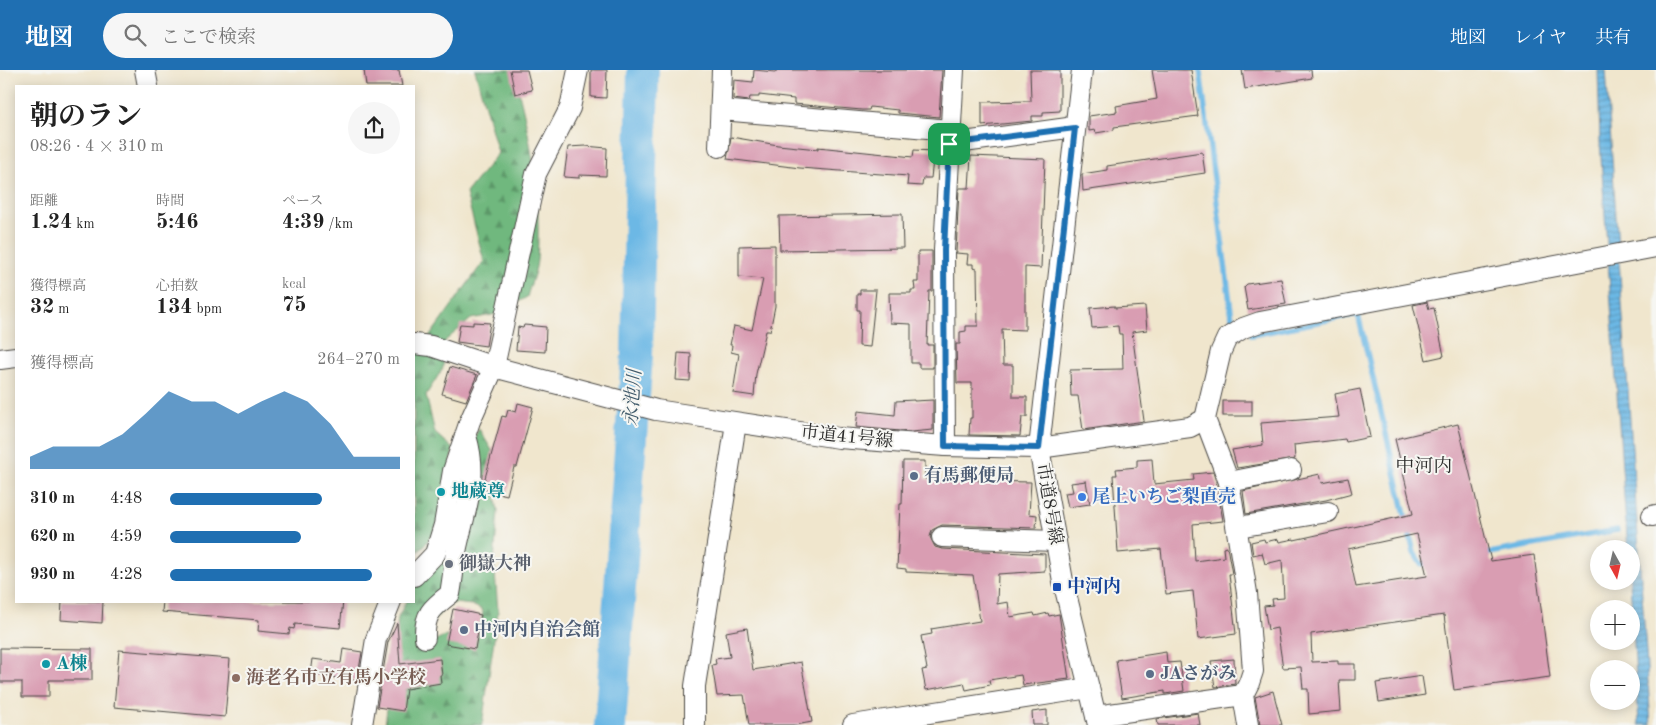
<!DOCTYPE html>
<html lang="ja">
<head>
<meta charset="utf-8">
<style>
  body { margin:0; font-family:"Old Standard TT","Noto Serif JP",serif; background:#f6f6f6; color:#222; height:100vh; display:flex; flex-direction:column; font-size:19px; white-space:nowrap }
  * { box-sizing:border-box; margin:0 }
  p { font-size:16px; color:#767676 }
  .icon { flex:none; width:28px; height:28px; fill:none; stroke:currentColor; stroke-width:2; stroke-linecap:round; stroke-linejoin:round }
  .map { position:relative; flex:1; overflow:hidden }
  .side { position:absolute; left:15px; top:15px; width:400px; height:518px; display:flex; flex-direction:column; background:#fff; border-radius:0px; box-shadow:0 2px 12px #0003 }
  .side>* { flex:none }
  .needle { width:32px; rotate:172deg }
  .buttons { position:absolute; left:1590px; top:470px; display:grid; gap:10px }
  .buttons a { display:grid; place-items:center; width:50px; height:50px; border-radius:50%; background:#fff; box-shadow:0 2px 12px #0003; font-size:25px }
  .pin { position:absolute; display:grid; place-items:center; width:42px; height:42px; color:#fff; margin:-21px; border-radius:10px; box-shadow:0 2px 8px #0006 }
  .round { display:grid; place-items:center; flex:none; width:52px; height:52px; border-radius:26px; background:#f6f6f6 }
  .head { display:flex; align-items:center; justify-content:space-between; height:85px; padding:0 15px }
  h1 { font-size:28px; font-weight:700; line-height:38px }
  .metrics { display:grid; grid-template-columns:repeat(3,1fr); gap:8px; height:85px; padding:5px 15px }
  .metrics div { display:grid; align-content:center }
  .metrics b { font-size:21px; font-weight:700 }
  .metrics small { font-size:14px; font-weight:400 }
  .metrics p { font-size:14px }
  .chart { height:140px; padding:10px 15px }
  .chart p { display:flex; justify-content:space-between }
  .chart svg { width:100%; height:90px; margin-top:5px; fill:#1f6fb2; opacity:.7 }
  ul { padding:0 15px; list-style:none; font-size:16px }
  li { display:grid; grid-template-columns:80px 60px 1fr; align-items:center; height:38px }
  li i { height:12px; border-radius:6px; background:#1f6fb2 }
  header { display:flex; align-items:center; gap:30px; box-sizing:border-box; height:70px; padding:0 25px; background:#1f6fb2; color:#fff }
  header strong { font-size:24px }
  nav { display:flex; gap:28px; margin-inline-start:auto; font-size:18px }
  .search { width:350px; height:45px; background:#f6f6f6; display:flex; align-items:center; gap:12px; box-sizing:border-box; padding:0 18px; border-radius:28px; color:#767676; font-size:19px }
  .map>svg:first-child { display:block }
  .forest { fill:url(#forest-firs); stroke:#4d7254; fill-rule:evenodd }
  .water { fill:url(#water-rules); stroke:#4c7288 }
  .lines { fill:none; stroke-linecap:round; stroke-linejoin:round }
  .stream { stroke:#6cb8e5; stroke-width:5.5 }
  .river { stroke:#6cb8e5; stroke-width:32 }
  .building { fill:#d99db2; fill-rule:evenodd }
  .minor-casing { stroke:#494743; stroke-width:22 }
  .minor { stroke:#fff; stroke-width:20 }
  .route-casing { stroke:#fff; stroke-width:10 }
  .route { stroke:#1f6fb2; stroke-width:6 }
  .service-dot { fill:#5c6f8a; stroke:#f6f6f2; stroke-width:2 }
  .culture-dot { fill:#0f9aa8; stroke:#f6f6f2; stroke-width:2 }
  .shop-dot { fill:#3f7fe0; stroke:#f6f6f2; stroke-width:2 }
  .worship-dot { fill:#6b7280; stroke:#f6f6f2; stroke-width:2 }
  .transit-dot { fill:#1a4fb4; stroke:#f6f6f2; stroke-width:2 }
  .education-dot { fill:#8d6e63; stroke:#f6f6f2; stroke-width:2 }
  .labels { text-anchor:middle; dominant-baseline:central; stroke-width:4; stroke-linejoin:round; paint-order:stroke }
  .street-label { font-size:18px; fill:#2b2b2b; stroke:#f6f6f2 }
  .service-label { font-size:18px; font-weight:bold; fill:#4e5e75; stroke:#f6f6f2; text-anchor:start }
  .culture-label { font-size:18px; font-weight:bold; fill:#0d838f; stroke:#f6f6f2; text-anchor:start }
  .shop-label { font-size:18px; font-weight:bold; fill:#366cbe; stroke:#f6f6f2; text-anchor:start }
  .worship-label { font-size:18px; font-weight:bold; fill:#5b616d; stroke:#f6f6f2; text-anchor:start }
  .transit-label { font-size:18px; font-weight:bold; fill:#164399; stroke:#f6f6f2; text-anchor:start }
  .education-label { font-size:18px; font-weight:bold; fill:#785e54; stroke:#f6f6f2; text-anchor:start }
  .water-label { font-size:19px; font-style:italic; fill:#425c6c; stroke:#f6f6f2 }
  .neighbourhood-label { font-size:19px; fill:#2b2b2b; stroke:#f6f6f2 }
</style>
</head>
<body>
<header>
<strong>地図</strong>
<div class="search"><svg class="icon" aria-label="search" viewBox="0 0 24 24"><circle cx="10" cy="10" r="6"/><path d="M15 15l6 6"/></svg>ここで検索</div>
<nav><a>地図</a><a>レイヤ</a><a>共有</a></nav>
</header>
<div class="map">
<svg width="1656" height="655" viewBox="0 0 1656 655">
  <defs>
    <pattern id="forest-firs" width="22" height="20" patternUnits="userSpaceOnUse" patternTransform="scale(1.25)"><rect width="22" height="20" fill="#6fb87e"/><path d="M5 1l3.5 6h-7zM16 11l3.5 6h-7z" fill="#5b9667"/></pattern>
    <pattern id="water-rules" width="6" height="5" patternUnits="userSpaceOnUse" patternTransform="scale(1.25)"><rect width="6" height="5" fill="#6cb8e5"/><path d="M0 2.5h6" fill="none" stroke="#5996ba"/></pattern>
  </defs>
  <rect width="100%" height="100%" fill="#f6f6f2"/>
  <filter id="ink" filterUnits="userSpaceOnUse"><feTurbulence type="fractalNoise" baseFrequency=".02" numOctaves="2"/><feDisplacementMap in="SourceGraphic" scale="10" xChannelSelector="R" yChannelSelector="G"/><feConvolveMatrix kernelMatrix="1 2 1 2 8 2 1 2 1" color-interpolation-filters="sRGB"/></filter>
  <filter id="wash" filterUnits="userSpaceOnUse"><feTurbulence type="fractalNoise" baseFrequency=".0096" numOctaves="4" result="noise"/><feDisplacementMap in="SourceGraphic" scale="20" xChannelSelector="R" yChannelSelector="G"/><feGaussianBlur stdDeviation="1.12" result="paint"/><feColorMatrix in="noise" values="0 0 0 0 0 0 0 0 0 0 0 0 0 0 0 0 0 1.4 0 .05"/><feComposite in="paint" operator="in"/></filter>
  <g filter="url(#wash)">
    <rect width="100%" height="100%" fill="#f0e6cd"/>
    <g class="forest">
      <path d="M475,0h38c17,62 29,125 24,190 -1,12 -7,25 -10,37l-30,17 -26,5 -26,22 -2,27 -17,27 9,38 18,16c-7,35 -8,83 -39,106v-197l70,-97 -18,-68 32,-40z"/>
      <path d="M479,359l17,28 -3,28 5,26 -4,50 4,50 -16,114h-97l13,-107 8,-17h8v-17l54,-136zM455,533l17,2 11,5 -2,17 -6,15c-16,-5 -27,-11 -42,0l-6,-15 21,-22z"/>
    </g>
    <path class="water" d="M1598,0h8l45,655h-12l-9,-144 1,-32h-3l-3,-37 -25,-370z"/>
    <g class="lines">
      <g class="stream">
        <path d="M1200,0l32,248"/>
        <path d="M1252,265l106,-21 56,239 7,11 9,-1"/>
        <path d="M1484,484l133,-24"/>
      </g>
      <path class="river" d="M610,655l27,-370 6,-285"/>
    </g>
    <g id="blocks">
      <g class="building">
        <path d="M364,0h35l3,16h-36z"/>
        <path d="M510,0h17l5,20 -17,4z"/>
        <path d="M591,0h16l-1,28 -15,-1z"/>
        <path d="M754,0l22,2v-2h166l-3,47 -41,-4v-3l-28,-3 -1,3h-7l-68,-6v-5l-35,-4v2h-9l-1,4 -16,-2 1,-19 19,2z"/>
        <path d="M1030,0h30v41l-17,1v4h-11v5l-50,5v-24l49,-1z"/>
        <path d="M1152,0h39l7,46 -84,11v3l-18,3 -1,-3 -6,1v-15l28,-4 -1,-6 41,-7z"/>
        <path d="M1242,0h69l1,8 -67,11z"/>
        <path d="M731,67l47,8 40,4v-2l95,10 1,-7 20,1 -3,27h-8l-1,8 -15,-1 1,-9 -108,-8 -73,-9z"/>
        <path d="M585,76l22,2 -1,28 -27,-1v3l-15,-1 4,-30z"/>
        <path d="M1202,82l3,21 -122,18 -1,-17 25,-4v-4z"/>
        <path d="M971,86l74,3 -4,109 -16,-1v63l-23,-1 1,36h10v32h14v20h-5l-2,19 -51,-1 1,-17h2v-35h-15l-1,-39h4v-12l6,-1v-5h12l-1,-57 -4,-1v-4h-6l1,-10 -12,-1 3,-65h10z"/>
        <path d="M902,144l1,34 -123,2 -1,-34z"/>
        <path d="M775,175v61l-5,25h-4l-10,43 -2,22 -21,-3 6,-39 -8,-2 1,-7h-2l4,-19 18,4 11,-51 -24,-2v-31z"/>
        <path d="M918,181h14v40h-3l-2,54h6v23h-14v-5h-8v-39l-21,-1 -1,-30h22v-3h4l-1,-8h4z"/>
        <path d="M1281,209l5,25 -38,6 -4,-23 3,-3z"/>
        <path d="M860,220h16l-6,57 -11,-1 1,-36h-3v-16h3z"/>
        <path d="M1427,232l2,7 5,-1 10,48 -18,4 -13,-55z"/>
        <path d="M1115,236v2l30,-2 2,24 -15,2 12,89 -61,9 -5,-34h-7l-1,-26 53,-1 -1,-35h-3l-1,-8 -26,2 -2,-20z"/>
        <path d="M473,252l17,1 -4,23 -29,-4 3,-18 13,1z"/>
        <path d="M524,255l22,2 -1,25 -29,-2 2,-23 5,1z"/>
        <path d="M678,283l13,1 -1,27 -14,-1z"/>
        <path d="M450,297l27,8 -11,26 -24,-7z"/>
        <path d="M1360,319l10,48 -24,5 -1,-3 -51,6 1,14 -58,9 -5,-18 31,-5 -2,-22 78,-6 -4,-23z"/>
        <path d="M914,330v1l19,-1v30l-22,2 -55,-5 2,-16 37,4 1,-14z"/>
        <rect x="1223" y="331" width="29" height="15"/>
        <path d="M518,333l15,4 -16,60h-3l-7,28 -25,-6 20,-73 4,1 2,-7 8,2z"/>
        <path d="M1458,354l33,137 43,-6 16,122 -96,13 -10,-75 -133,19 1,28 26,-1v3h17v16h-16l2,31 -32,3 -1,-25h-5l-2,-22 -18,1 -6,-40 -9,2 -4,-24 9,-1 -1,-6 12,-1 -2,-38 -17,4 -3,-11 -9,2 -2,-13 13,-3 1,3 13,-3 1,3 15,-3v1l119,-26 -18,-75zM1417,464l10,42 -71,11 -8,-38z"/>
        <path d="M1152,389l2,25 40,-4 -1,-6 20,-2 4,13 6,36 -30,3 2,37 29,-4 -1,-9 4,-1 5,27h-3l7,60 -38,5 -5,-48 -27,3 -5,-45 -43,4 -5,-78h4l-1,-6 21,-2v-7z"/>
        <path d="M903,391h22v18l32,2 1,-6 20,1v5l53,1 -2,32 8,1 -1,13 -94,-3 -10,5 -2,7 5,10 7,2 103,5v17l-47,3 -1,30 11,-2 2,15 24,-4 1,3 13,-3 1,3 10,-2 10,65 -46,6 -2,-10 -32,5 1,5 -24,5 -2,-7 -38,7 -4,-20 5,-1 -6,-33 11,-2 -1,-5 49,-8 -7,-46 -67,-3v-3l-9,-1 3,-64h2z"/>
        <path d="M1320,404l2,9 26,-5 4,15 -26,7 -80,14 -3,-23z"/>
        <path d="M1086,411l4,23 -22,3 -3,-14 8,-1 -2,-9z"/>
        <path d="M62,531h41l-1,22 -41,-3z"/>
        <path d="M163,531h180l-3,27 -45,-4 -1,5 -4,-1 -1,6 -31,-3 1,-11 -97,-8z"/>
        <path d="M453,539l28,6 -6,34 -29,-5z"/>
        <path d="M397,553l3,41 40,-5 2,16h-2l1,8 -35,6 -3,22 -26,-4 11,-65z"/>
        <path d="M747,558l6,42 48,-8 11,60 -16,3h-47l-5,-30 -27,1 -5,-31 4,-1 -1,-5 15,-2 -4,-25z"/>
        <path d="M0,578l92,1v31h-43v17h-27v-15h-22z"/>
        <path d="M343,579l19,3 -5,29 -46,-7 2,-15 28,4z"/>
        <path d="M119,580l111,9 -5,58 -111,-10z"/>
        <path d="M1166,582l1,11 13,-1 4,29 -19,3v-3l-43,7 -6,-38z"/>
        <path d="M1234,589l1,25 -20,3 -4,-26z"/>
        <path d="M1422,606l3,19 -46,7 -3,-19z"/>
        <path d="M1273,621l9,34h-22l-5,-28z"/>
        <path d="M1047,640v15h-14l-1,-13z"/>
        <path d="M1198,643l2,12h-42l-1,-6z"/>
      </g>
    </g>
  </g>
  <g filter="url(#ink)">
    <use href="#blocks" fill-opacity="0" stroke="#494743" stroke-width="1"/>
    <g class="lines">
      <g class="minor-casing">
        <g id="minor">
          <path d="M145,0l3,16"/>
          <path d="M1082,0l-43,378 24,133 35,144"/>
          <path d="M721,40l229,20"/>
          <path d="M949,74l126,-17"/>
          <path d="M719,77l3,-77"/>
          <path d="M414,274l17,2 63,21 162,43 183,28 106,8 94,2 151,-21 15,-8"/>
          <path d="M0,289l16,-2"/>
          <path d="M945,376l-1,-196 10,-180"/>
          <path d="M1229,412l62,-12"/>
          <path d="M1652,446l4,-1"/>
          <path d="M1238,457l90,-15"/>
          <path d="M942,467l114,4"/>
          <path d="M414,506l21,-22 9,-29 9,-54 17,-50 24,-54 42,-193 34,-66 8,-38"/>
          <path d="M425,568c-1,-24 7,-30 25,-44 3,-16 4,-32 7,-47 9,-41 22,-69 9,-111"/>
          <path d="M1096,646l147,-21"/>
          <path d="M362,655l14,-86 15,-38"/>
          <path d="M695,655v-39l41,-263"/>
          <path d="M853,655l236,-37"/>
          <path d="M1248,655l-5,-30 6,-12 4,-12 -6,-78 -18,-111 -24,-63 16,-68 6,-13 16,-10 17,-6 396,-75"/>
        </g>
      </g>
      <use href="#minor" class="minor"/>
    </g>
  </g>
  <g class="lines" filter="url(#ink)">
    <g class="route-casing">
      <path id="route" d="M1075,58l-36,320 -94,-2 -1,-196 5,-106z"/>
    </g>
    <use href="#route" class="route"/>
  </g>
  <g class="service-dot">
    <circle cx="914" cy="406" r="5"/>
    <circle cx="464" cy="560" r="5"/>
    <circle cx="1150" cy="604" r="5"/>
  </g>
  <g class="culture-dot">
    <circle cx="441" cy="422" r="5"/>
    <circle cx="46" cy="594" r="5"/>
  </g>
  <circle class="shop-dot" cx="1082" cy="427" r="5"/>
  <circle class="worship-dot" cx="449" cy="494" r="5"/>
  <rect class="transit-dot" x="1052" y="512" width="10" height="10" rx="2.5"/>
  <circle class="education-dot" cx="236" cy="608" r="5"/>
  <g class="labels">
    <g class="street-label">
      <text transform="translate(847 367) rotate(6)">市道41号線</text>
      <text transform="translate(1049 434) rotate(80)">市道8号線</text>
    </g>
    <g class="service-label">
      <text x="924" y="406">有馬郵便局</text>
      <text x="474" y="560">中河内自治会館</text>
      <text x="1160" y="604">JAさがみ</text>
    </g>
    <g class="culture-label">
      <text x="451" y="422">地蔵尊</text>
      <text x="56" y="594">A棟</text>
    </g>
    <g class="shop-label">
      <text x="1092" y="427">尾上いちご梨直売</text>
    </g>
    <g class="worship-label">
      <text x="459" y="494">御嶽大神</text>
    </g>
    <g class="transit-label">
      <text x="1067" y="517">中河内</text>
    </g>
    <g class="education-label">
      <text x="246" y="608">海老名市立有馬小学校</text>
    </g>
    <g class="water-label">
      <text transform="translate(634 328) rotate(-86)">永池川</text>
    </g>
    <g class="neighbourhood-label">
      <text x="1424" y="397">中河内</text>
    </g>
  </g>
</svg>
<div class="buttons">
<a><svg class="needle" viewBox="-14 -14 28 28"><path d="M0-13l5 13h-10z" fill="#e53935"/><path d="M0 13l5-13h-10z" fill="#767676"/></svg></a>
<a>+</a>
<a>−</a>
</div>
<div class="pin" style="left:949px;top:74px;background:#1e9e55"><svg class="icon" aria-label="arrive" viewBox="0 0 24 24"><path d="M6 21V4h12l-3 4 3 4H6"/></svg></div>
<section class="side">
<div class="head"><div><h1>朝のラン</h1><p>08:26 · 4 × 310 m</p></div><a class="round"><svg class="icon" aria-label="share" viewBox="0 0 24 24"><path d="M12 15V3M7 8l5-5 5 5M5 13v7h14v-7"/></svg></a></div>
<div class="metrics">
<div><p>距離</p><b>1.24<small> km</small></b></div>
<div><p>時間</p><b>5:46</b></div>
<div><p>ペース</p><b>4:39<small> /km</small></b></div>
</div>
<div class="metrics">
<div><p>獲得標高</p><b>32<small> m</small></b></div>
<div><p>心拍数</p><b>134<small> bpm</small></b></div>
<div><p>kcal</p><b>75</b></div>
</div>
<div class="chart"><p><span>獲得標高</span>264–270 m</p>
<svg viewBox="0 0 160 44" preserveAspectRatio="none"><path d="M0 44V38L10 33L20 33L30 33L40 27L50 17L60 6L70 11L80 11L90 17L100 11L110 6L120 11L130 22L140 38L150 38L160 38V44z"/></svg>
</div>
<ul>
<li><b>310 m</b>4:48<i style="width:66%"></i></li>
<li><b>620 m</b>4:59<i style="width:57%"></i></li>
<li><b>930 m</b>4:28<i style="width:88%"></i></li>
</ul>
</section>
</div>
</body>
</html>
